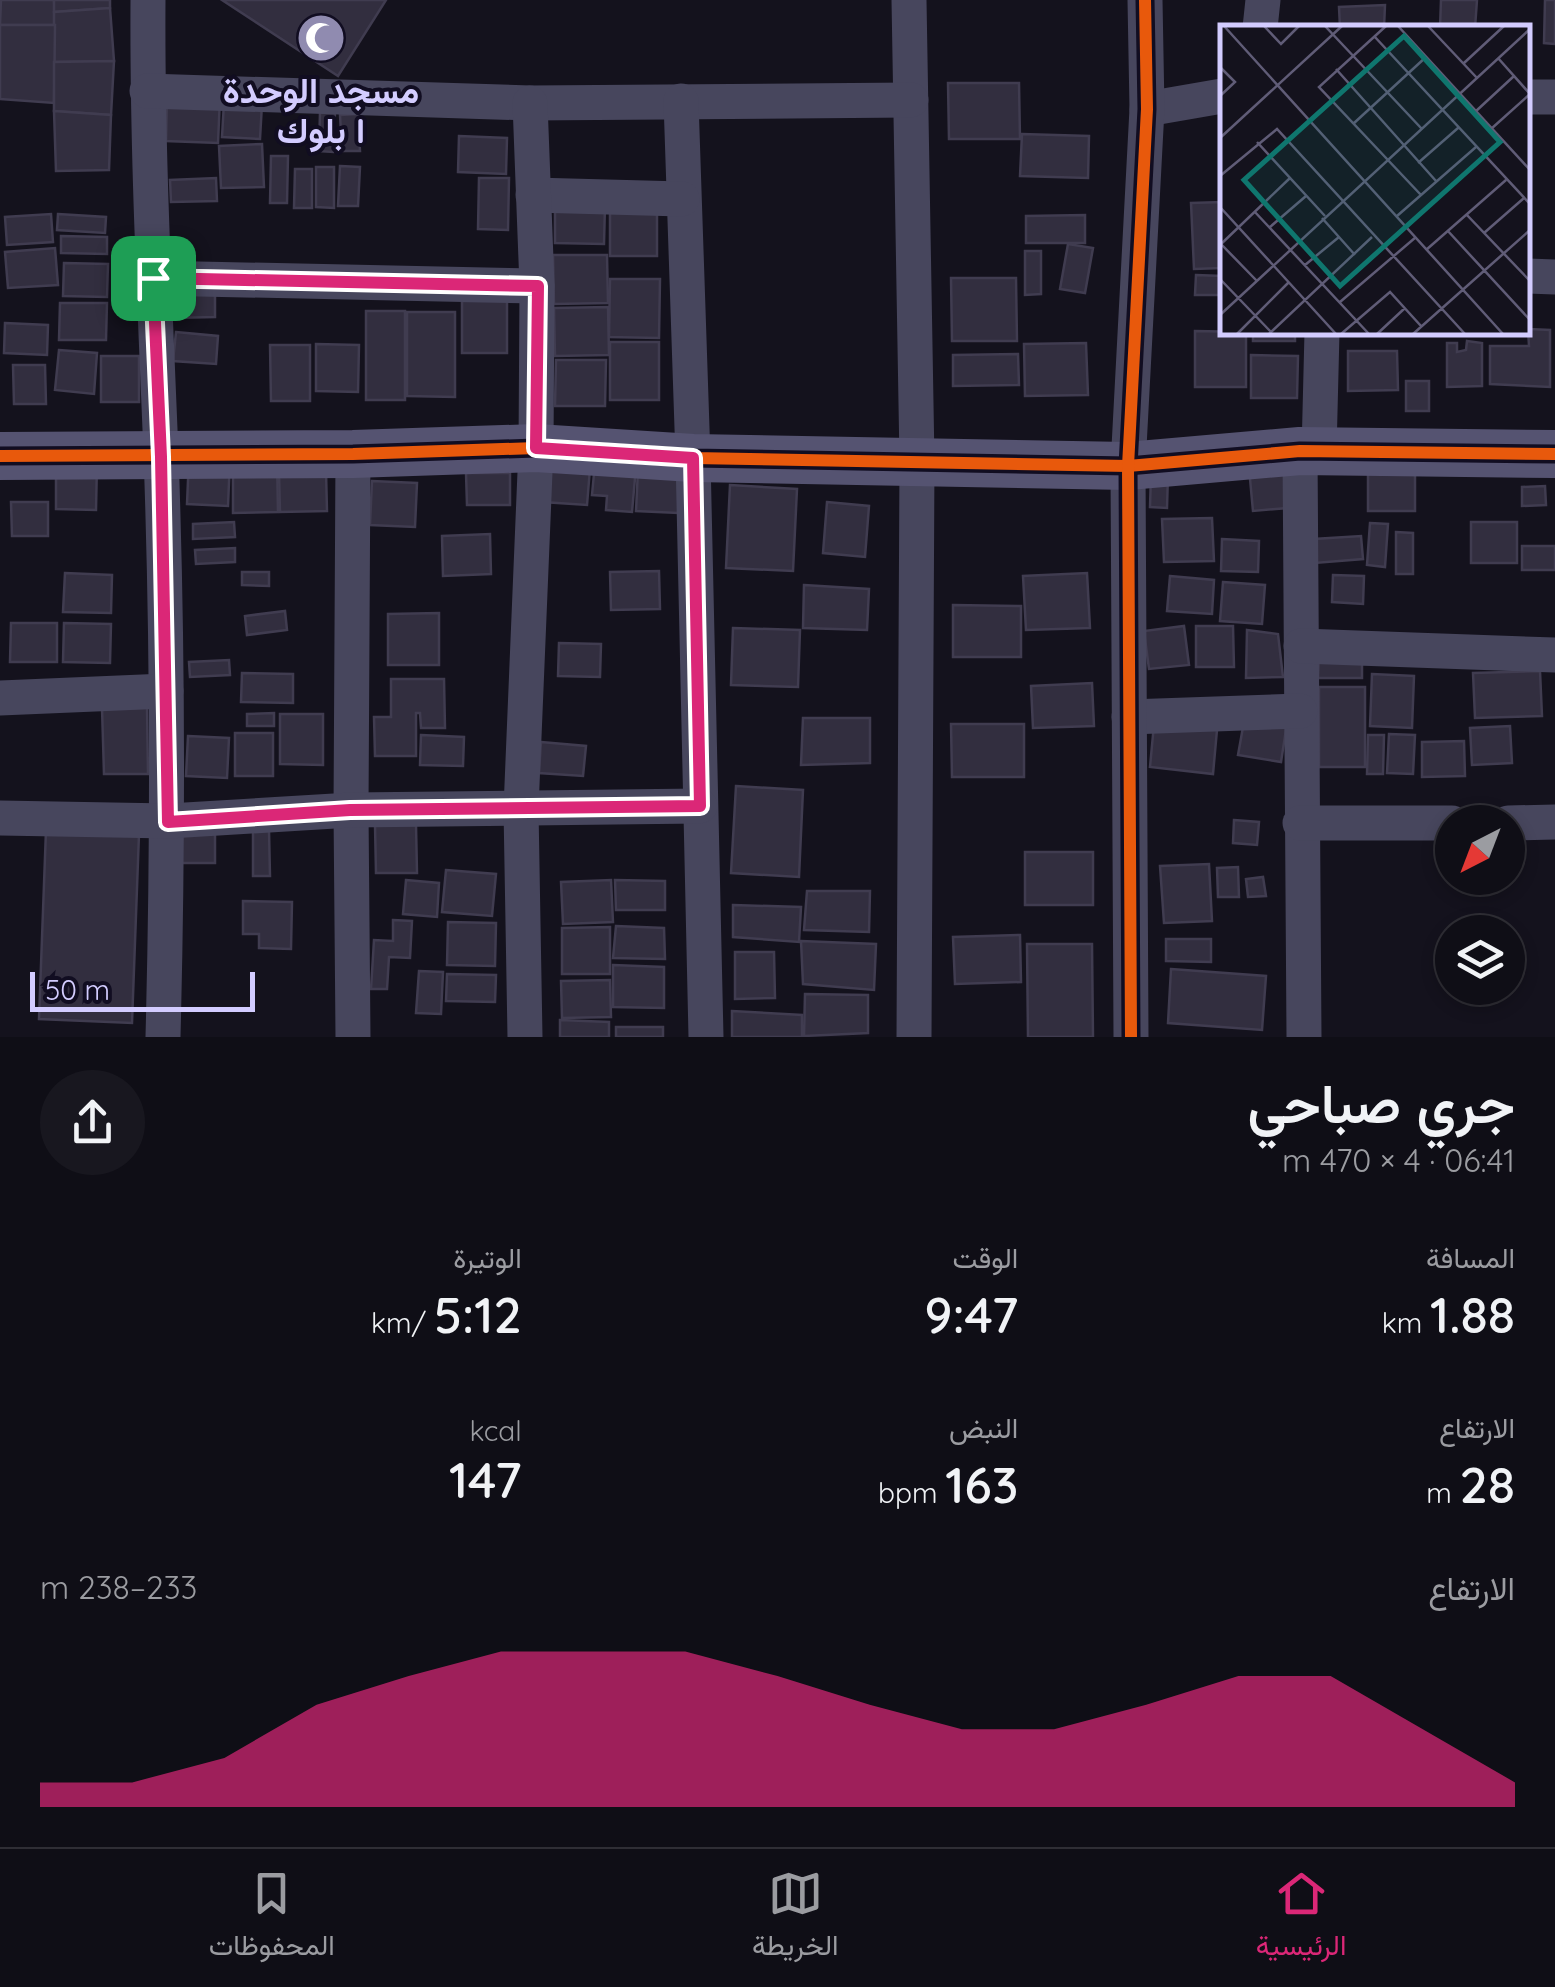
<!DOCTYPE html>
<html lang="ar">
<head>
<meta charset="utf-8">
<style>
  body { margin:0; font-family:Quicksand,Vazirmatn,sans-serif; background:#18171f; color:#f1f3f6; direction:rtl; height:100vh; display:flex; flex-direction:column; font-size:38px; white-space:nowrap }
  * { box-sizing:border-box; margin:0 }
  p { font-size:32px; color:#9b9ca1 }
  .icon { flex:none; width:55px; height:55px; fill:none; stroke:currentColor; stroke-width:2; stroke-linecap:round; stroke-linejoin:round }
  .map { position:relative; height:1037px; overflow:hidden; direction:ltr }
  .side { display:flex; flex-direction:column; background:#0f0e16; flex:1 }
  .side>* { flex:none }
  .needle { width:65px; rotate:222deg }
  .buttons { position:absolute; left:1435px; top:805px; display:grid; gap:20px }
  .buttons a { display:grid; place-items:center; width:90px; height:90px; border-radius:50%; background:#0f0e16; box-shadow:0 5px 15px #0003,0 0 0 2px #2f2e35; font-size:50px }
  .scale { position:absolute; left:30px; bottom:25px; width:225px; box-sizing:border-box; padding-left:10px; border:5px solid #d3ccff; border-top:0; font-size:28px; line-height:35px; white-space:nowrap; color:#d3ccff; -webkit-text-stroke:8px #110d21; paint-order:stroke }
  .pin { position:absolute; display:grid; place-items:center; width:85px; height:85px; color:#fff; margin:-42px; border-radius:20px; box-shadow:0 5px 15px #0006 }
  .round { display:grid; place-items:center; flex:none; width:105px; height:105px; border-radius:52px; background:#18171f }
  .headline { display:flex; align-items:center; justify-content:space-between; height:170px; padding:0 40px }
  h1 { font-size:55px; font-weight:600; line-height:75px }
  .stats { display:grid; grid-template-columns:repeat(3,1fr); gap:15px; height:170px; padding:10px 40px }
  .stats div { display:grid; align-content:center }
  .stats b { font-size:50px; font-weight:600 }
  .stats small { font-size:28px; font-weight:400 }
  .stats p { font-size:28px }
  .chart { height:280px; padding:20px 40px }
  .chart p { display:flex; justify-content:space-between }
  .chart svg { width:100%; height:180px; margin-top:10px; fill:#db2777; opacity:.7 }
  .tab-bar { display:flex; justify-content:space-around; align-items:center; height:140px; border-top:2px solid #2f2e35; background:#0f0e16; font-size:28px; color:#9b9ca1 }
  .tab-bar a { display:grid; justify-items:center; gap:5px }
  .tab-bar .on { color:#db2777 }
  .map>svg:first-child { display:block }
  .building { fill:#322e3f; stroke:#403c50; stroke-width:2.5 }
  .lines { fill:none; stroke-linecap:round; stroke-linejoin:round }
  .street { stroke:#47465d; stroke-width:35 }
  .secondary { stroke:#555371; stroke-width:48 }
  .cycleway-casing { stroke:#110d21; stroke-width:19 }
  .cycleway { stroke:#e8590c; stroke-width:12 }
  .route-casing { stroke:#fff; stroke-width:20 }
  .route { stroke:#db2777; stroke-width:12 }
  .labels { text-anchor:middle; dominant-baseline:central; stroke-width:8; stroke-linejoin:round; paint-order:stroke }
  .poi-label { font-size:35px; font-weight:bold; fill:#d3ccff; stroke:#110d21 }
  .inset-road { fill:none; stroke:#605c77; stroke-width:2.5 }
  .view { fill:#0f766e; fill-opacity:0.15; stroke:#0f766e; stroke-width:5 }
  .inset-edge { fill:none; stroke:#d3ccff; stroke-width:5 }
</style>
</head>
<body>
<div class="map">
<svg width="1555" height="1037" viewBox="0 0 1555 1037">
  <rect width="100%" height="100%" fill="#14121d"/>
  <g class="building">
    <path d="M1,0h53l1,25h-55z"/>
    <path d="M54,0h56v8l-56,4z"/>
    <path d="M222,0h164l-48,76z"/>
    <path d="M1441,0h36l-2,28h-35z"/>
    <path d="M1545,0h10v44l-11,-1z"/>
    <path d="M1385,5l-1,23h-44l-1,-21z"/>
    <path d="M110,8l4,53 -60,1v-50z"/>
    <path d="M0,25h55l-1,78 -54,-4z"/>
    <path d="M114,61l-3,54 -57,-4v-49z"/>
    <path d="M948,83h71l1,56h-71z"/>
    <path d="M167,95l53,2 -2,46 -52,-2z"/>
    <path d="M224,102l38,2 -2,35 -38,-2z"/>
    <path d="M54,111l57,4 -2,55 -53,1z"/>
    <path d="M320,112l15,1 -2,39 -14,-1z"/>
    <path d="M358,114l2,37h-18l-2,-36z"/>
    <path d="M1022,134l67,2 -1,42 -68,-2z"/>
    <path d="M459,136l48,2 -1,36 -48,-2z"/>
    <path d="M262,144l2,43 -43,1 -2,-42z"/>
    <path d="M271,156h17l-1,47h-17z"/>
    <path d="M340,166l20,1 -2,39h-20z"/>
    <path d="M316,167h18v41l-18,-1z"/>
    <path d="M295,169h17v39h-18z"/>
    <path d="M216,178l1,23 -46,1 -1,-22z"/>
    <path d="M479,178h30l-1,52 -30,-1z"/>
    <path d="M1222,202v66l-28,1 -3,-66z"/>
    <path d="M555,204l50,1 -1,39 -49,-1z"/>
    <rect x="610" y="212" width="47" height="44"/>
    <path d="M51,214l2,28 -46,3 -2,-28z"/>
    <path d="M58,214l48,3 -1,16 -48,-3z"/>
    <path d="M1085,215v28h-59v-27z"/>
    <path d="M61,236l46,1v17l-46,-1z"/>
    <path d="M1068,244l25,4 -8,45 -25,-4z"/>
    <path d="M55,248l3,37 -50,3 -3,-36z"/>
    <path d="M1025,251h16v43l-16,1z"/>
    <path d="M553,255h54l1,48 -54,1z"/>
    <path d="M64,263l44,1 -1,33 -44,-1z"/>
    <path d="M1196,275l26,1v19h-27z"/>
    <path d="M951,278h65l1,63h-65z"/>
    <path d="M610,279h50l-1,59 -50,-1z"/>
    <path d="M215,284v33l-45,1v-33z"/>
    <rect x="462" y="301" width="45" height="52"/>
    <path d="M60,303h47l-1,37h-47z"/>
    <path d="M608,307l1,48 -54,1 -1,-48z"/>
    <rect x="366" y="311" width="39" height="89"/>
    <path d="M407,312h48v85l-48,-1z"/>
    <path d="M5,323l43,2 -1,30 -43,-2z"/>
    <path d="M1528,329l22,1v57l-60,-3v-38h39z"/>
    <path d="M1195,331l51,1v55h-51z"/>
    <path d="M176,332l42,4 -2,28 -43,-3z"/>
    <rect x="1253" y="332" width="42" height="9"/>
    <path d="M1467,341l15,2v43l-35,1v-44h10v9l9,-2z"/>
    <rect x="610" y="342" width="49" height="58"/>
    <path d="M1086,343l2,52 -63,1 -1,-52z"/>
    <path d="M316,344l43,1 -1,47 -42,-1z"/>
    <path d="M270,345h40v56h-39z"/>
    <path d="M59,350l38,3 -3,41 -39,-4z"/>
    <path d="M1348,351h49l1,39 -50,1z"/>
    <path d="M1018,354l1,31 -66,1v-31z"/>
    <path d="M1251,355l47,1 -1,42h-46z"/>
    <rect x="101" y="356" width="38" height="46"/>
    <path d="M556,360h50l-1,46h-50z"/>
    <path d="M13,365h32l1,39h-32z"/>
    <rect x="1406" y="381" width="23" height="30"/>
    <path d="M546,453l45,3 -4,49 -44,-3z"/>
    <path d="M189,457l41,1 -2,48 -41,-2z"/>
    <path d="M233,459h44l1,53 -45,1z"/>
    <path d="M56,462l41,1 -1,47 -40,-1z"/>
    <path d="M595,463l41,4 -4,45 -26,-2 1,-14 -15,-1z"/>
    <path d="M1284,465l3,43 -34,3 -4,-43z"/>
    <rect x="1368" y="465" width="47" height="46"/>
    <path d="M638,469l42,2 -2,42 -42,-2z"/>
    <path d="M326,471l1,40 -47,1 -1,-40z"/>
    <path d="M466,473h44v32h-43z"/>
    <path d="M1151,474h17l-1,34 -17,-1z"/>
    <path d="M372,481l45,2 -2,44 -45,-2z"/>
    <path d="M730,485l67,4 -4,82 -67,-3z"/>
    <path d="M1545,486l1,19 -24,1v-19z"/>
    <path d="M11,502h37v34h-36z"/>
    <path d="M827,502l42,4 -4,51 -42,-4z"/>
    <path d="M1212,518l2,43 -50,1 -2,-43z"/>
    <path d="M234,522l1,15 -42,2v-15z"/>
    <rect x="1471" y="522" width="46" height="41"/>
    <path d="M1370,523l18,1 -3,43 -18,-2z"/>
    <path d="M1396,532l17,1v41h-17z"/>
    <path d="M490,534l1,40 -48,2 -1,-40z"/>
    <path d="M1361,536l2,23 -48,4 -1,-24z"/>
    <path d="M1222,539l37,2 -1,31 -37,-1z"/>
    <rect x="1522" y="546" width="33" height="24"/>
    <path d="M235,548v14l-39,2 -1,-14z"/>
    <path d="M659,571l1,38 -49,1 -1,-38z"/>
    <path d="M242,572h27v14l-27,-1z"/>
    <path d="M65,573l47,2 -1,38 -48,-1z"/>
    <path d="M1087,573l3,55 -64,2 -3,-54z"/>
    <path d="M1333,575l31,1 -1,28 -31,-2z"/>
    <path d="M1170,576l44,4 -2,34 -45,-3z"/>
    <path d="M1223,582l42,3 -3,39 -42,-3z"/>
    <path d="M804,585l65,4 -2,41 -64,-2z"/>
    <path d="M953,605l68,1v51h-68z"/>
    <path d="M285,611l2,19 -40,5 -2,-19z"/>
    <path d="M439,613v52h-51v-51z"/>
    <path d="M11,623h46v39h-47z"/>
    <path d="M64,623l47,1 -1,39 -47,-1z"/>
    <path d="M1184,626l5,39 -40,4 -5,-38z"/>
    <path d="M1196,626h37l1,41h-38z"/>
    <path d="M733,628l67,2 -2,57 -67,-2z"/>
    <path d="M1247,630l31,4 5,43 -37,1z"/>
    <path d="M559,643l42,1 -1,33 -42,-1z"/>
    <path d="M1319,656l43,1v21h-44z"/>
    <path d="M229,660l1,15 -40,2 -1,-15z"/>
    <path d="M1540,671l2,45 -67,2 -2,-45z"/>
    <path d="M242,673l51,1v29l-52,-1z"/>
    <path d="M1372,674l42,2 -2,52 -42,-2z"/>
    <path d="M391,679h53l1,49h-24l-1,-15h-4v43h-41l-1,-39h17z"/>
    <path d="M1092,683l2,43 -61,2 -2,-42z"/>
    <rect x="1319" y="687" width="46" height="80"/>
    <path d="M147,707l1,67h-44l-2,-66z"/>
    <path d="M274,713v13h-27v-12z"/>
    <path d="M280,714h43v51l-43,-1z"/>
    <path d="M1245,716l42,7 -6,39 -43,-7z"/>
    <path d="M803,718h67v45l-69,2z"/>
    <path d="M951,724h73v53h-72z"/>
    <path d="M1154,724l63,6 -4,44 -63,-7z"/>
    <path d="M1510,726l2,37 -40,2 -2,-37z"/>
    <rect x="235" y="733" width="38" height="43"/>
    <path d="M1389,734l26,1 -2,39 -26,-1z"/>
    <path d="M421,735l43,2 -1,29 -43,-1z"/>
    <path d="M1368,735h16l-1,39h-16z"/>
    <path d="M188,736l41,2 -2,40 -41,-2z"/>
    <path d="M1464,741l1,35 -43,1v-35z"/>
    <path d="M541,742l45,4 -3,30 -44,-3z"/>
    <path d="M736,786l67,4 -4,87 -68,-4z"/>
    <path d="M1234,820l25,2 -2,23 -24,-2z"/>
    <path d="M182,823l33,1v39h-34z"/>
    <path d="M375,825h41l1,48h-41z"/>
    <path d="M46,830l93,4 -7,189 -93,-4z"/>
    <path d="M253,830h16l1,46h-17z"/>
    <rect x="1025" y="852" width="68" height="53"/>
    <path d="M1209,864l3,57 -48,2 -4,-57z"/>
    <path d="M1238,867l1,30h-21l-1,-29z"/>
    <path d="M446,870l50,4 -4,42 -50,-4z"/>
    <path d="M1263,877l3,19 -18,1 -2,-18z"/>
    <path d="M406,880l33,3 -2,34 -34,-3z"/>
    <path d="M611,880l2,42 -50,2 -2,-42z"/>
    <path d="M615,880l50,1v29h-49z"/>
    <path d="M807,891h63l-1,41 -65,-2z"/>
    <path d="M243,901l49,1 -1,47 -32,-1v-14h-16z"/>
    <path d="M733,905l68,2 -2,35 -66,-5z"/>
    <path d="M393,920l19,1 -2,37 -21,-1 -2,32h-16l3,-49 19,1z"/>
    <path d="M448,922l48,1 -1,43 -48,-1z"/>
    <path d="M616,926l48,2 1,31 -52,-1z"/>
    <path d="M610,927v47h-48v-46z"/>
    <path d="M1020,935l1,47 -66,2 -2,-47z"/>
    <path d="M1166,939h45v23l-45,-1z"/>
    <path d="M801,941l75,3 -2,46 -71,-6z"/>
    <path d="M1027,944h65l1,93h-65z"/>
    <path d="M735,952h39l1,46 -40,1z"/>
    <path d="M613,965l51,2v41l-51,-1z"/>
    <path d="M1171,969l95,7 -4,54 -94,-7z"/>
    <path d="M419,971l24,1 -2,42 -25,-1z"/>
    <path d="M447,974l49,1 -1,27 -49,-1z"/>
    <path d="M610,980l1,37 -49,1 -1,-37z"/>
    <path d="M805,994l63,1v38l-64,3z"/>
    <path d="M732,1011l70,4v22h-70z"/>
    <path d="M560,1020l49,2v15h-49z"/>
    <rect x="616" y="1027" width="47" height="10"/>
  </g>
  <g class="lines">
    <g class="street">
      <path d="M148,0c-1,152 7,303 13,454 7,194 7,389 2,583"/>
      <path d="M909,0l8,461 -3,576"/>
      <path d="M1260,28l3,-28"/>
      <path d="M147,91l383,12 381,-3"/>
      <path d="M1528,97h27"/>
      <path d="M681,101l12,357 13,579"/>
      <path d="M1147,109l75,-13"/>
      <path d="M533,195l149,4"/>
      <path d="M1528,276l27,1"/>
      <path d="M153,278l384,8"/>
      <path d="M1300,451l4,586"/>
      <path d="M1319,452l3,-120"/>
      <path d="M353,454l-2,356 2,227"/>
      <path d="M1301,646l254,9"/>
      <path d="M0,698l166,-7"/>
      <path d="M1129,717l171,-6"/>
      <path d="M0,818l169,3 182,-11 349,-4"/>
      <path d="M1300,823h152"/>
      <path d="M1508,823l47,-1"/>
      <path d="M525,1037l-4,-228 15,-361 1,-162 -7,-183"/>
      <path d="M1131,1037l-3,-571 19,-357 -2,-109"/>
    </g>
    <path class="secondary" d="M0,456l353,-2 183,-6 157,10 435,8 172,-15 255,3"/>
    <g class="cycleway-casing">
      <g id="cycleway">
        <path d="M0,456l353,-2 183,-6 157,10 435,8 172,-15 255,3"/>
        <path d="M1131,1037l-3,-571 19,-357 -2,-109"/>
      </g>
    </g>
    <use href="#cycleway" class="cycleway"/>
  </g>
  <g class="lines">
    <g class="route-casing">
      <path id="route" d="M153,278l385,8 -2,162 157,10 7,348 -350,4 -182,12 -7,-365z"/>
    </g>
    <use href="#route" class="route"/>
  </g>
  <defs>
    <g id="mosque-disc" transform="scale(2.5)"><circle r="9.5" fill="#908bb0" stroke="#110d21"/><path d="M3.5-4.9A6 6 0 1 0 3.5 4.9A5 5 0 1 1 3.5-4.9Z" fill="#fff"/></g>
  </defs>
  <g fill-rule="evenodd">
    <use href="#mosque-disc" x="321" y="38"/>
  </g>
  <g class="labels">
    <g class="poi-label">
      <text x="321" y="90">مسجد الوحدة<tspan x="321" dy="40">بلوك I</tspan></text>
    </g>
  </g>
  <g transform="translate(1220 25)">
    <rect width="310" height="310" fill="#14121d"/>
    <path class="inset-road" d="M4,1l279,308M44,1l17,18 18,-18M105,1l96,102M166,1l-67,61 102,108M178,1l132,144M208,1l49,52M154,11l156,168M244,38l40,-37M0,42l15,15 -15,14M116,44l100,112M255,87l39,-36M133,99l73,-67M271,104l39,-35 -32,-36M0,113l122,-112M37,117l68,74M198,138l40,-35M0,151l57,-47 188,205M0,182l116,127M34,186l115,123M246,189l64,67M177,191l79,-69M102,193l33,37M50,202l36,-31M227,205l83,90M264,208l40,-35M0,218l36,37M0,220l70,-67M206,225l80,-70M85,240l34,-28M0,254l51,53M120,277l76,-65M0,290l310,-286M17,309l51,-51M49,309l103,-97M121,309l49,-42 31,34M157,309l28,-26M193,309l117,-104"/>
    <path class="view" d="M184,11l96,106 -160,144 -96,-106z"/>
    <rect width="310" height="310" class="inset-edge"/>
  </g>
</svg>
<div class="buttons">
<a><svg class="needle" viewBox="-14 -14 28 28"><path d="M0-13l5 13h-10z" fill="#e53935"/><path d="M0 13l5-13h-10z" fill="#9b9ca1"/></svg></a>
<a><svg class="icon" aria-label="layers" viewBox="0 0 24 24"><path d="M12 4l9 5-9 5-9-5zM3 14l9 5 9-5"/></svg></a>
</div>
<div class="scale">50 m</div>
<div class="pin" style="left:153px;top:278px;background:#1e9e55"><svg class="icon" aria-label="arrive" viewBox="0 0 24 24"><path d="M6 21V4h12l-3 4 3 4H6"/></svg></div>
</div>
<section class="side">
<div class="headline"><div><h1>جري صباحي</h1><p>06:41 · 4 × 470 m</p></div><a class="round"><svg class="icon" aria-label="share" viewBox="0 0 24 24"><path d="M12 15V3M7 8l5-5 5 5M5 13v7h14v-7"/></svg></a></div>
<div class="stats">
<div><p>المسافة</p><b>1.88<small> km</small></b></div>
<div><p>الوقت</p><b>9:47</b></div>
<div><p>الوتيرة</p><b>5:12<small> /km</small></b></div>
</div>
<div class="stats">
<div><p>الارتفاع</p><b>28<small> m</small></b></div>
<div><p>النبض</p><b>163<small> bpm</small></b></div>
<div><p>kcal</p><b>147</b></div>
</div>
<div class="chart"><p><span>الارتفاع</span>233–238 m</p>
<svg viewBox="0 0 160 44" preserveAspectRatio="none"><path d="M0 44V38L10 38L20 32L30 19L40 12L50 6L60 6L70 6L80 12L90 19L100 25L110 25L120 19L130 12L140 12L150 25L160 38V44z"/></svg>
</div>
</section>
<nav class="tab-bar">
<a class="on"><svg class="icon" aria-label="home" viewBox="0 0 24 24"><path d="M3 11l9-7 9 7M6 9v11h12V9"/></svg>الرئيسية</a>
<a><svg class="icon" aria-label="map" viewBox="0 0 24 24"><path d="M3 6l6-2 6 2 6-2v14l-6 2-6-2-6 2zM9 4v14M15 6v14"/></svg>الخريطة</a>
<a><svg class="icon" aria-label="saved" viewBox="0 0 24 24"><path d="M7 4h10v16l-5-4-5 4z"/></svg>المحفوظات</a>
</nav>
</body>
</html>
